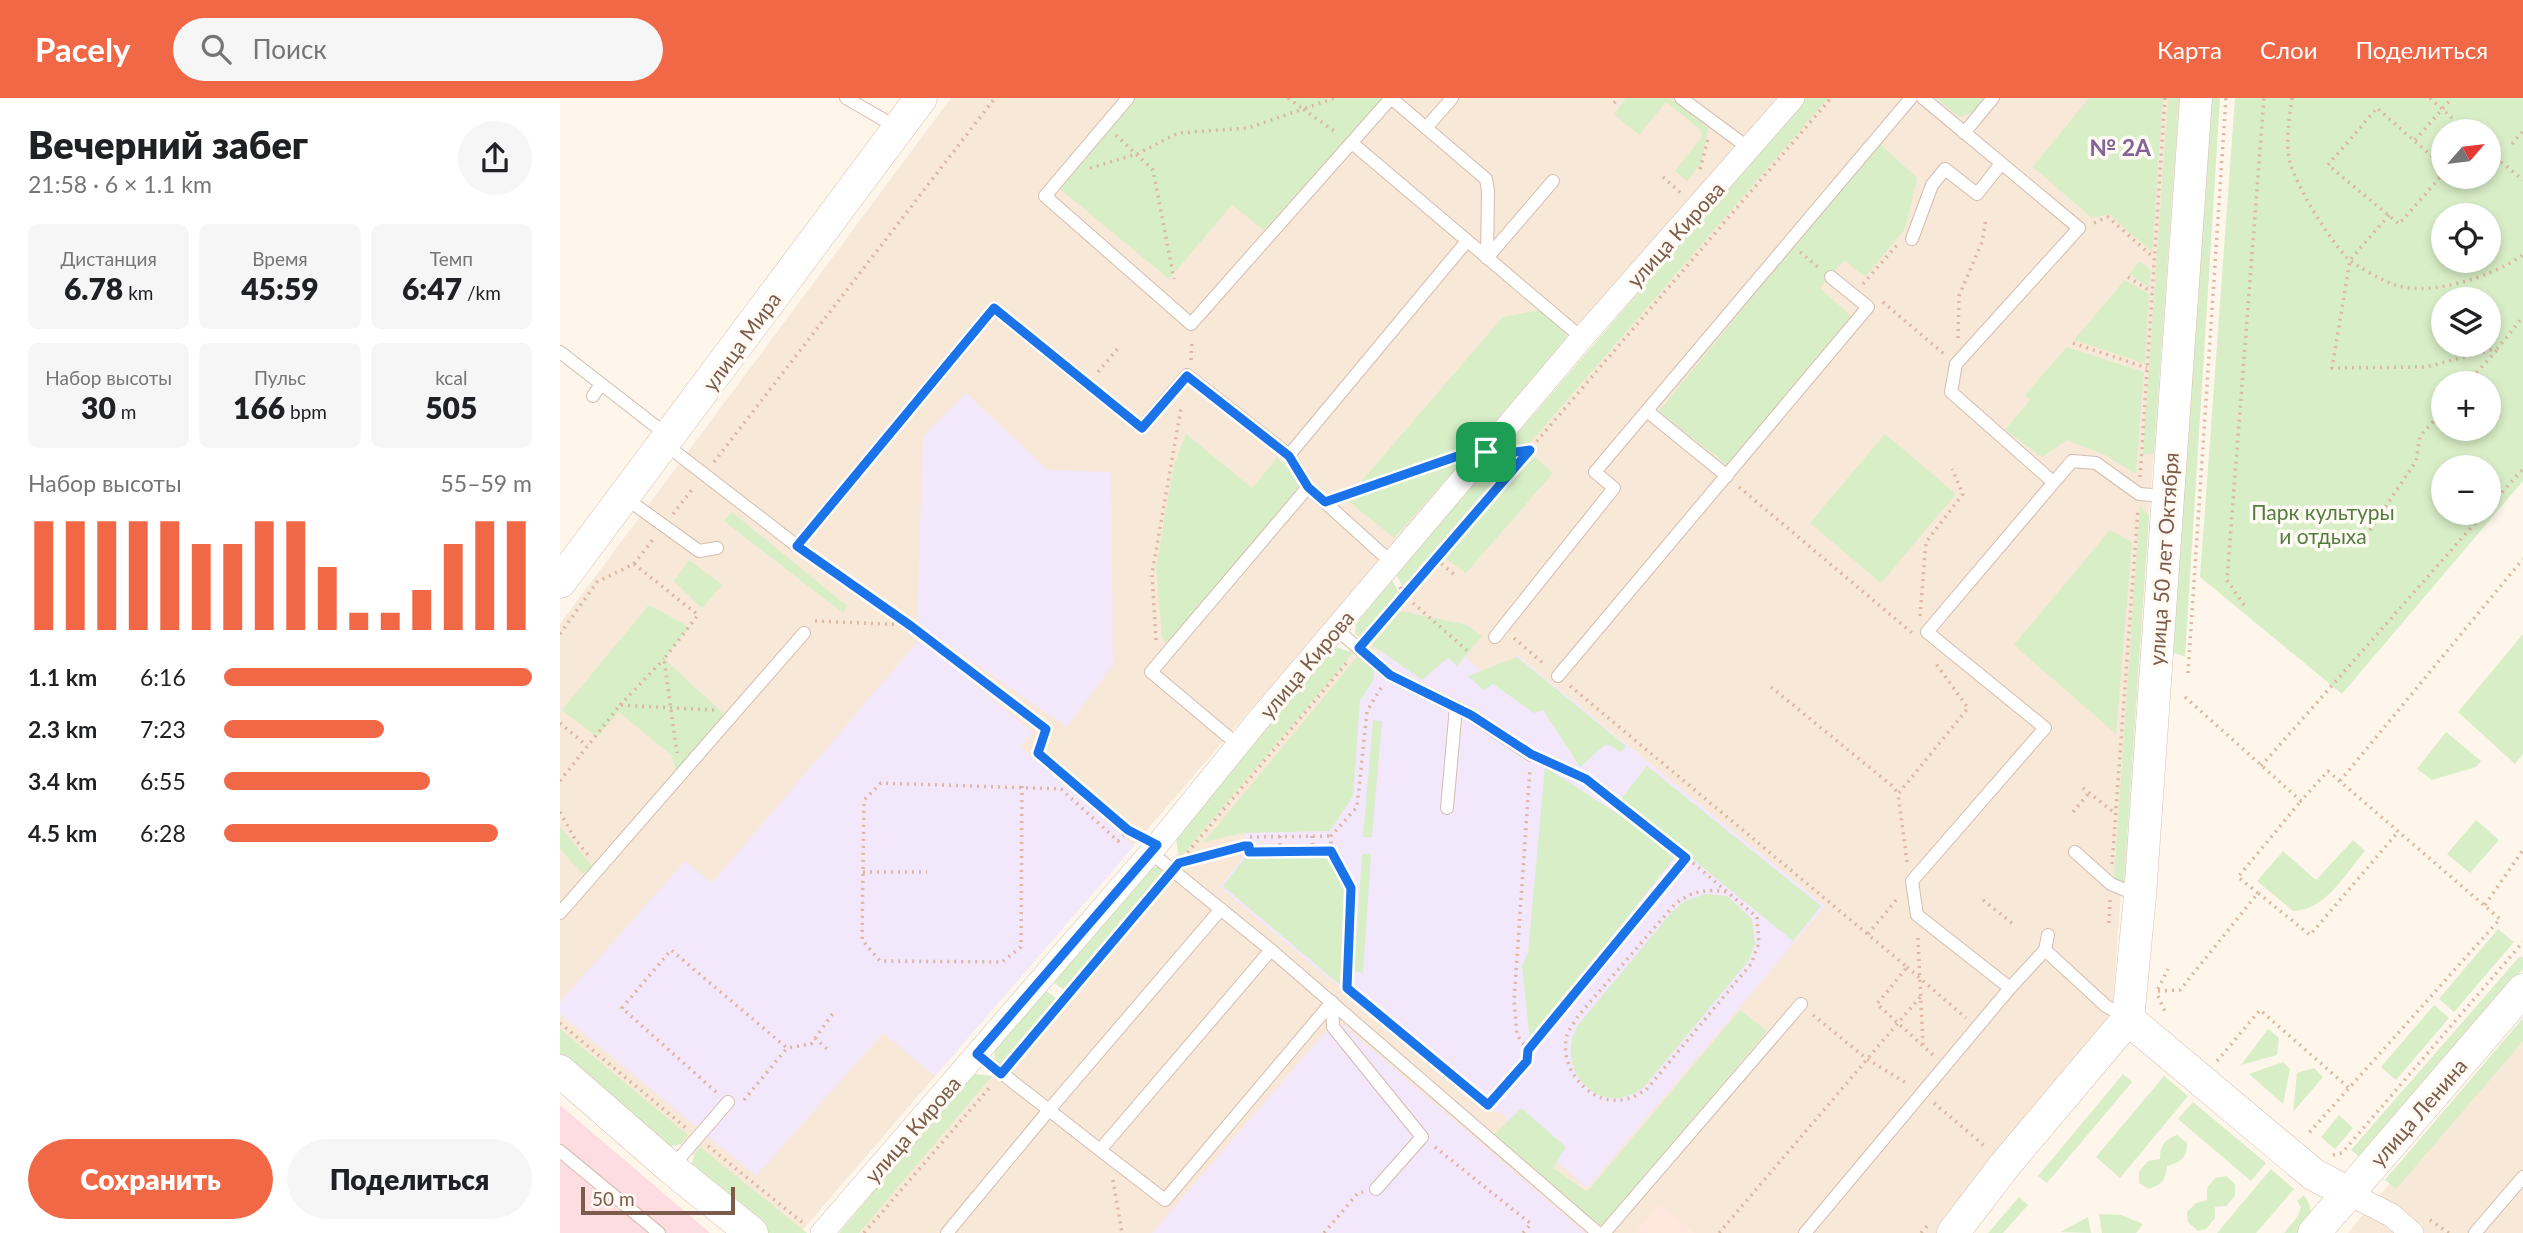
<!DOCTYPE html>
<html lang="ru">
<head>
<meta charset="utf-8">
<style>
  body { margin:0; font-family:Lato,sans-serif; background:#f6f6f6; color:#202124; height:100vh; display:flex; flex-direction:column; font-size:26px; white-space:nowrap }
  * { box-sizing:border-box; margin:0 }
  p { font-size:23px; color:#757577 }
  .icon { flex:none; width:38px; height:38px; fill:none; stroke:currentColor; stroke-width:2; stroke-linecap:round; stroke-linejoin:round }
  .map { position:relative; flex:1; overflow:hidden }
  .sheet { display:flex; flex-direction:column; background:#fff; width:560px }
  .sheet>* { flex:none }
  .needle { width:46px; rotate:62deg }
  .buttons { position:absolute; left:1871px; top:21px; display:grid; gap:14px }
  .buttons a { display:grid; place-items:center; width:70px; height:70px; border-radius:50%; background:#fff; box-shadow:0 4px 10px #0003; font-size:35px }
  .scale { position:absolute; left:21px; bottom:18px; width:154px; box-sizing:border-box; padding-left:7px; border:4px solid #7d5b4a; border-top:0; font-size:19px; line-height:24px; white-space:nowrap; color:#7d5b4a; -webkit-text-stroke:5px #fffaf3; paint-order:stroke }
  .pin { position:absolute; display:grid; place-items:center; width:60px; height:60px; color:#fff; margin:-30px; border-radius:14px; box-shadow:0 4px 10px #0006 }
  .round { display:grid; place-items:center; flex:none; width:74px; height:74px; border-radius:37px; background:#f6f6f6 }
  .headline { display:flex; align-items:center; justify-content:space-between; height:119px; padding:0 28px }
  h1 { font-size:38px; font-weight:800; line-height:52px }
  .metrics { display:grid; grid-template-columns:repeat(3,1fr); gap:10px; height:119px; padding:7px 28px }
  .metrics div { display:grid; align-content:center; border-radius:10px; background:#f6f6f6; text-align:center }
  .metrics b { font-size:30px; font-weight:800 }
  .metrics small { font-size:19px; font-weight:400 }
  .metrics p { font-size:19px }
  .chart { height:196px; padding:14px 28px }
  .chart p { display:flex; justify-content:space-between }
  .chart svg { width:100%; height:126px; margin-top:7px; stroke:#f16847; stroke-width:6 }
  .cta { display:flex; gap:14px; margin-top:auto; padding:14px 28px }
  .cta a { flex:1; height:80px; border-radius:42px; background:#f16847; color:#fff; font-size:28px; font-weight:800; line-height:80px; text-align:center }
  .cta a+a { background:#f6f6f6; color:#202124 }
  ul { padding:0 28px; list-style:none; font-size:23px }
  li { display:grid; grid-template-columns:112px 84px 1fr; align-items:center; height:52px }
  li i { height:18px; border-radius:9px; background:#f16847 }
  header { display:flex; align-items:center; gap:42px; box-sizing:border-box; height:98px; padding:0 35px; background:#f16847; color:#fff }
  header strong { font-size:33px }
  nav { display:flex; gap:38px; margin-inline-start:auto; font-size:24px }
  .search { width:490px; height:63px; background:#f6f6f6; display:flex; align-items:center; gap:18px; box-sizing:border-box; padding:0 24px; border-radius:38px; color:#757577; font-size:26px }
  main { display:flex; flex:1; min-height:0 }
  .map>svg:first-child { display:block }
  .residential { fill:#f7e8d8 }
  .commercial { fill:#ffe7de }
  .education { fill:#f3e7fb }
  .medical { fill:#fddde2 }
  .green { fill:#d8eec7; fill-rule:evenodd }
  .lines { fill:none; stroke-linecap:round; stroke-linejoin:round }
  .lane-casing { stroke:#d3bdae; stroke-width:14 }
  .street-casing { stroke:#d3bdae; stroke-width:24 }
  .secondary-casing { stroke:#d8bfae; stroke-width:33 }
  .path { stroke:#dcb7a1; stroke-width:3.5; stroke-dasharray:2 5; stroke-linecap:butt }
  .lane { stroke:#fff; stroke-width:12 }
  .street { stroke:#fff; stroke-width:23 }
  .secondary { stroke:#fff; stroke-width:32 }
  .route-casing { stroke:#fff; stroke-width:14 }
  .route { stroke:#1a73e8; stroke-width:9 }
  .labels { text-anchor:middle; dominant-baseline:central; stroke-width:7; stroke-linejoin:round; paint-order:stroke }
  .street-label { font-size:21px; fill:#7d5b4a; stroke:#fffaf3 }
  .park-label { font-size:21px; fill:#527d3e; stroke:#fffaf3 }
  .neighbourhood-label { font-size:23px; font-weight:bold; fill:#846398; stroke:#fffaf3 }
</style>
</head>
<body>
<header>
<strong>Pacely</strong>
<div class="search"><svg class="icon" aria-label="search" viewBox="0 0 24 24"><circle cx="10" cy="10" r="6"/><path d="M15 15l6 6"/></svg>Поиск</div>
<nav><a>Карта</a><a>Слои</a><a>Поделиться</a></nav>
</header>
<main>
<section class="sheet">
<div class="headline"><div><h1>Вечерний забег</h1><p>21:58 · 6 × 1.1 km</p></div><a class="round"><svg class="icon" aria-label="share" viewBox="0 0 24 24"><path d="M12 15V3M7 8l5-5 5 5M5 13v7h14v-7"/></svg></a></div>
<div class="metrics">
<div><p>Дистанция</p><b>6.78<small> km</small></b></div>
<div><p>Время</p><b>45:59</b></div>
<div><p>Темп</p><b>6:47<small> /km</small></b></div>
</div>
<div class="metrics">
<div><p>Набор высоты</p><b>30<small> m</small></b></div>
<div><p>Пульс</p><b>166<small> bpm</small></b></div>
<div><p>kcal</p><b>505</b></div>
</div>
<div class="chart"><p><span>Набор высоты</span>55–59 m</p>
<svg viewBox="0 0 160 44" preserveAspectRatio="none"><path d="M5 44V6M15 44V6M25 44V6M35 44V6M45 44V6M55 44V14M65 44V14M75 44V6M85 44V6M95 44V22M105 44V38M115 44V38M125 44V30M135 44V14M145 44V6M155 44V6"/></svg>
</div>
<ul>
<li><b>1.1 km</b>6:16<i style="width:100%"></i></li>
<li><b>2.3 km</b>7:23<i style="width:52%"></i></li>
<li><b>3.4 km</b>6:55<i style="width:67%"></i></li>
<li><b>4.5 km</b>6:28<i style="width:89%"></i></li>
</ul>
<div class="cta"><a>Сохранить</a><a>Поделиться</a></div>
</section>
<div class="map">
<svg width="1963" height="1135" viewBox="0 0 1963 1135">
  <rect width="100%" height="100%" fill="#fef6eb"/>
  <g class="residential">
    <path d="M391,0h826l-977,1135h-14l-226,-189v-420z"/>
    <path d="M1253,0h367l-69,929 -173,206h-1080z"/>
    <path d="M1963,927v208h-175z"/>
  </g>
  <path class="commercial" d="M1099,1106l37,29h-61z"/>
  <g class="education">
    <path d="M406,295l82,77 63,2 2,192 -46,63 -150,-103 6,-187z"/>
    <path d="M854,513l79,71 24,-27 308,251 -238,282 -85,-75 -16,-3 -266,-223 24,-32 1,-23 -9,-8z"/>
    <path d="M360,541l113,94 -12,14 113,99 -199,230 -52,-43 -127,143 -196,-162v-12l125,-141 27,22z"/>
    <path d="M781,925l244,210h-433l173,-201z"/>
  </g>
  <path class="medical" d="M0,1007l150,128h-150z"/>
  <g class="green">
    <path d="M577,0h248l-121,132 -32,-25 -63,74 -109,-90z"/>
    <path d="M1066,0h44l38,30 -7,35 -14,18 -12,-10 27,-34 -1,-7 -35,-28 -27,33 -25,-21z"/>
    <path d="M1246,0h22l-424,491 -8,-15z"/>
    <path d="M1376,0h51l-12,14 -16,5z"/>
    <path d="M1529,0h74l-11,154 -43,-38 -17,4 -59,-51z"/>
    <path d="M1608,0h11l-25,356h-11z"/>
    <path d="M1648,0h12l-35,559 -18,-7z"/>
    <path d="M1675,0h288v383l-181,213 -142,-117zM1883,33h45v46h-45zM1883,117h45v46h-45zM1928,201v46h-45v-46zM1883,285h45v46h-45zM1883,369h45v46h-45z"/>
    <path d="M1319,45l38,35 -12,51 -40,48 -21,-17 -24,28 31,28 -123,150 -69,-55z"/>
    <path d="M1580,163l11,9 -2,17 -20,-13z"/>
    <path d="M1565,182l24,14 -4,70 -71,-24z"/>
    <path d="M980,212l21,18 6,10 -10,17 -163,183 -48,-39 157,-182z"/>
    <path d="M1507,249l77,25 -8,102 -31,-19 -38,-15 -25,17 -37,-27 25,-30 -5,-5z"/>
    <path d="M626,336l66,54 25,-30 26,24 -131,158 -7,2 -3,-5 -6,-69 17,-99z"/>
    <path d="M1325,336l71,60 -75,89 -71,-60z"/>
    <path d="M970,355l23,20 -87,100 -23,-16z"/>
    <path d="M1580,408l9,10 -25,368 -10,-7z"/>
    <path d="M172,414l115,94 -4,7 -119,-92z"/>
    <path d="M1550,432l22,12 -16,192 -102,-89z"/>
    <path d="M129,462l33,25 -20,23 -28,-27z"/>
    <path d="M832,482l8,15 -39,45 -6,-7 1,-9z"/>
    <path d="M89,507l40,22 -25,32 62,57 -49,57 -6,-18 -52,-43 -22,25 -35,-27z"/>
    <path d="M841,513l66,14 15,11 -25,30 -9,-8 -26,22 -50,-35z"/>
    <path d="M1963,536v120l-8,10 -57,-52z"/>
    <path d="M776,549l17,6 -174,206 -3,-21 6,-11z"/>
    <path d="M797,559l16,13 1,9 -14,22 -7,95 -23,35 -88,2 -38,9z"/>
    <path d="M957,559l109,89 -5,6 -15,-8 -26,23 -37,-57 -9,3 -41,-29 -10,6 -15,-14z"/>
    <path d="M813,622l9,1 -10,116h-9z"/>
    <path d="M1886,634l35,29 -5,6 -44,13 -15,-11z"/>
    <path d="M1087,668l174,140 -28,35 -173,-141z"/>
    <path d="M985,669l133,86 -148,189 -8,-77 6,-12z"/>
    <path d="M1916,722l23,20 -29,33 -23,-19z"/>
    <path d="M0,729l32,39 -9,8 -23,-25z"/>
    <path d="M1793,742l12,11c-19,22 -40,60 -72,60l-36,-30 26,-30 33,29z"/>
    <path d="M767,756l20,37 -7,94 -117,-99 21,-27z"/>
    <path d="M802,756h9l-8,119 -9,-2z"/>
    <path d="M598,768l10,6 -103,119 -13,-10 94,-111z"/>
    <path d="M1145,796l22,2 25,23 3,25 -6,16 -105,127c-6,4 -13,9 -20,10 -26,7 -51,-16 -53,-41 -2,-11 2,-21 7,-31l94,-113 13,-11z"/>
    <path d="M1938,831l16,13 -60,70 -15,-13z"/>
    <path d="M1960,858l3,2v11l-164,187 -8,-6z"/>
    <path d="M484,891l13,10 -57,67 -6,-10 3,-13z"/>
    <path d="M1874,907l15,13 -53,62 -15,-13z"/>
    <path d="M1180,912l27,21 -167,198 -107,-93 28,-28 45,39 -13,21 34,24z"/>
    <path d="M1963,920v23l-127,148 -11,-9z"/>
    <path d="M0,931l128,106 -7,9 -15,3 -106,-90z"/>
    <path d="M1708,931l11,9 -2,17 -36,10z"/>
    <path d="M1723,964l7,7 -7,35 -34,-30z"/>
    <path d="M1754,970l9,9 -30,35 4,-39z"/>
    <path d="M414,976l18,2 -133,157h-20l127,-153z"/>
    <path d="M1563,976l9,8 -85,101 -9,-7z"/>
    <path d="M1604,978l24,20 -68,82 -24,-21z"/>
    <path d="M1633,1004l73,61 -15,18 -73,-62z"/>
    <path d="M1779,1017l14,13 -18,21 -14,-12z"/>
    <path d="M1617,1037l10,8c0,15 -6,19 -20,23 -1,14 -5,19 -19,23l-9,-6v-11l9,-11 12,-2c0,-13 4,-20 17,-24z"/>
    <path d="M140,1049l107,86h-40l-76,-65 3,-14z"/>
    <path d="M1711,1071l23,20 -38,44h-39z"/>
    <path d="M1666,1078l9,8v12l-9,10 -11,1v11l-9,11 -8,2 -10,-9 -1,-10 9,-9 11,-3v-12l8,-10z"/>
    <path d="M1744,1097c12,18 6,22 -7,38h-13l14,-17 3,-9 -4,-6z"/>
    <path d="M1459,1099l9,8 -25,28h-15z"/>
    <path d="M1539,1116l22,1 22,9 -7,9h-34z"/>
    <path d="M1528,1119l3,16 -31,-1z"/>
  </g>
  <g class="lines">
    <g class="lane-casing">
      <g id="lane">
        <path d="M286,0l52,30"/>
        <path d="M568,0l-83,98 146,128 200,-226"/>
        <path d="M831,0l95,81 2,12 -1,67"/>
        <path d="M1121,0l69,51"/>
        <path d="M1363,0l156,130 -123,136 -5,28 102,90"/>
        <path d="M866,30l26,-30"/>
        <path d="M1404,35l29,-35"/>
        <path d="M792,45l230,195"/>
        <path d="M1352,141l20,-54 13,-16 32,25 24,-30"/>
        <path d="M927,160l66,-77"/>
        <path d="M0,254l107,83"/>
        <path d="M33,298l8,-12"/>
        <path d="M1087,313l80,65"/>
        <path d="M105,346l132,102 197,-238 148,120 45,-53 102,80"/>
        <path d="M64,399l75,54 18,-3"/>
        <path d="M832,465l-84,-76 -19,-32 178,-214"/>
        <path d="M776,531l54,46 81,40 60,40"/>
        <path d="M935,539l119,-149 -19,-16 316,-374"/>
        <path d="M998,578l310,-369 -37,-30"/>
        <path d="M678,647l-87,-73 157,-185"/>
        <path d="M887,710l9,-101"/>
        <path d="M590,754l121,98 327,283"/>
        <path d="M1515,754l36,32 26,11"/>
        <path d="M0,815l244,-280"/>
        <path d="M1485,852l3,-15"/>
        <path d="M1450,890l-93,-73 -5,-34 133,-153 -118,-96 145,-171 24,2 43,31 27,2"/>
        <path d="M772,904l1,25 89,110 -46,52"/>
        <path d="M417,956l72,56 172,-201"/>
        <path d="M540,1052l65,50 167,-198"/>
        <path d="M0,1053l99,82"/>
        <path d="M111,1070l57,-66"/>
        <path d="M387,1135l102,-123 51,40 171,-200"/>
        <path d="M1044,1135l197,-229"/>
        <path d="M1245,1135l205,-245 35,-38 61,56 19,11"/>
        <path d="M1915,1135l48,-56"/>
      </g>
    </g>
    <g class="street-casing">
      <g id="street">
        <path d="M1788,1095l43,22 21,18"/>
        <path d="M262,1135l335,-388 98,-121 327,-386 211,-240"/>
      </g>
    </g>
    <g class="secondary-casing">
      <g id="secondary">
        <path d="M0,484l361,-484"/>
        <path d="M1568,921l12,-123 56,-798"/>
        <path d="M1568,921l185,155 35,19"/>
        <path d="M0,973l111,97 81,65"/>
        <path d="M1393,1135l52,-68 123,-146"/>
        <path d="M1754,1135l209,-243"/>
      </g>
    </g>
    <g class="path">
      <path d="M728,0l15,11 32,-11"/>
      <path d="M1732,0c-3,22 -7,43 -2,64 7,26 39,77 58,97 8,7 37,23 47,26 37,12 98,-9 128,-30"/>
      <path d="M1870,0l36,33"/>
      <path d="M1054,5l5,-5"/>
      <path d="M556,37l37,35 21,109"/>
      <path d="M1855,42l37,-42"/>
      <path d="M1952,46l11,-13"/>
      <path d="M1941,64l22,18"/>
      <path d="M1883,68l-66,-58 -49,57 71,59 44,-50"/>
      <path d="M530,70l47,-14 41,-21 70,-5 55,-19 34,24"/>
      <path d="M1140,71l8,-30"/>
      <path d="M1103,79l19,17"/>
      <path d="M1829,117l-39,45 -18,108 94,-1 72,-19 25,-31"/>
      <path d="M1534,125l14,-6 45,40"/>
      <path d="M1240,154l18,15"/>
      <path d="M1568,179l24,15"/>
      <path d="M1303,186l34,-39"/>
      <path d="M1323,204l61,52"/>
      <path d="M1398,240l1,-42 23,-54 4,-23"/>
      <path d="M1513,245l74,25"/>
      <path d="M631,262l1,-20"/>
      <path d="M538,274l22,-26"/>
      <path d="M1907,285l30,-33"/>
      <path d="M954,354l16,-2"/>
      <path d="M154,364l281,-364"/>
      <path d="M1580,379l25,-379"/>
      <path d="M1179,389l173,146"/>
      <path d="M780,399l109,-37"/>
      <path d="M1928,410l35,-39"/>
      <path d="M113,416l21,-27"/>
      <path d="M1806,438l50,-75 4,-25 23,-25"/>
      <path d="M250,457l101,71 135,103 -8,24 90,77 9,5"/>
      <path d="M876,461l21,18"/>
      <path d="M74,466l64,51 -34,44 13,94"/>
      <path d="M840,489l4,8 67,59"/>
      <path d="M1684,507l-17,-25 37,-482"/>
      <path d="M1360,518l6,-74 37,-48 -11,-25"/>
      <path d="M255,523l94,4"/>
      <path d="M0,536l37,-52 37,-18 21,-27"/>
      <path d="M808,540l463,-540"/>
      <path d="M954,540l31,27"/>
      <path d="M596,542l-4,-66 29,-166"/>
      <path d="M1628,575l38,-575"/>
      <path d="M1010,588l337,281 -30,37 56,51"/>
      <path d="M1211,589l120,98 7,8"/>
      <path d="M821,590l-14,23 -10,96 -26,29v15l20,37 -4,100 141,117 39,-44 1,-11 159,-192"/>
      <path d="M1625,599l116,104 27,-30 172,148 -193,216"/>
      <path d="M60,607l44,-46"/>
      <path d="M0,625l27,23"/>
      <path d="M984,662l42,19 101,79 70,59 2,26 -8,21 -105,126c-6,3 -13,8 -20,9 -35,9 -68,-30 -59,-64 2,-6 8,-13 11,-19l97,-112c19,-14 31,-15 54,-12"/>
      <path d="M1701,668l223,-253"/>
      <path d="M0,683l60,-76 94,5"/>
      <path d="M1780,683l183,-222"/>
      <path d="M462,688l-1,161 -19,15 -122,-1 -18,-21 2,-140 17,-17 180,6 57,52 10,-11"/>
      <path d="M1523,690l33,26"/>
      <path d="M0,714l15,27 14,17"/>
      <path d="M1513,714l16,-19"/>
      <path d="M720,738v15"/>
      <path d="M752,738l1,15"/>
      <path d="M771,753l-82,1v-15l82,-1"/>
      <path d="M623,760l166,-198"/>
      <path d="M628,763l61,-15"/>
      <path d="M1347,764l-9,-68 70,-86 -34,-47"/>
      <path d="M1552,766l26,-355"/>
      <path d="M303,774h64"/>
      <path d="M1698,795l-20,-16 63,-76"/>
      <path d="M1423,802l30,24"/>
      <path d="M1925,807l38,-55"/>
      <path d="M1549,825l1,-23"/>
      <path d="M1308,836l29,-35"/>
      <path d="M1358,840l5,108"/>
      <path d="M1347,869l59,51"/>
      <path d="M1598,891l10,-20"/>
      <path d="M1598,893l22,-1 78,-97 52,42 88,-103"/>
      <path d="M1598,898l8,18"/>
      <path d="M1253,917l54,44 41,25"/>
      <path d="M0,925l126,105"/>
      <path d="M255,940l12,11"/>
      <path d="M968,952l-11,-15 -3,-34 16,-232"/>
      <path d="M452,963l150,-179"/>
      <path d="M1657,963l43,-51 89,78"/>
      <path d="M156,994l-94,-84 49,-58 116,98 24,-4 23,-32"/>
      <path d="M184,1002l43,-52"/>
      <path d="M1374,1005l53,45"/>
      <path d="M148,1048l95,77"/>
      <path d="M875,1049l96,77 -8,9"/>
      <path d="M1773,1057l9,-2 181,-211"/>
      <path d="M553,1082l9,53"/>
      <path d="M1870,1122l19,13"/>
      <path d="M304,1135l127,-147"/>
      <path d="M764,1135l34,-40 5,-1"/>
      <path d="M1159,1135l202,-237"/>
      <path d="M1361,1135l7,-8"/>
    </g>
    <use href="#lane" class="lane"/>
    <use href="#street" class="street"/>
    <use href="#secondary" class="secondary"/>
  </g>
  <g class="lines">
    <g class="route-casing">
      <path id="route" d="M434,210l148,120 45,-52 102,80 19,31 17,15 150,-52 27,4 28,-4 -171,198 31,27 81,40 60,39 55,25 100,79 -158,192 -1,11 -39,44 -141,-117 4,-100 -20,-37 -82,1v-6h-5l-65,17 -178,211 -24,-20 180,-209 -29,-15 -90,-77 8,-24 -135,-103 -114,-80z"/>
    </g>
    <use href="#route" class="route"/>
  </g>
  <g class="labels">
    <g class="street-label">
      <text transform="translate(1115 136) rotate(-48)">улица Кирова</text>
      <text transform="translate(181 243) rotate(-54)">улица Мира</text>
      <text transform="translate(1603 461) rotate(-86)">улица 50 лет Октября</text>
      <text transform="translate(746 566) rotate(-50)">улица Кирова</text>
      <text transform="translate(1858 1014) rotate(-49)">улица Ленина</text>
      <text transform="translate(352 1031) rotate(-49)">улица Кирова</text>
    </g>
    <g class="park-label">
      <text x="1763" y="413">Парк культуры<tspan x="1763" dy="24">и отдыха</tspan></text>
    </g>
    <g class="neighbourhood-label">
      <text x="1560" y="49">№ 2А</text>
    </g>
  </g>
</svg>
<div class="buttons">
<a><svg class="needle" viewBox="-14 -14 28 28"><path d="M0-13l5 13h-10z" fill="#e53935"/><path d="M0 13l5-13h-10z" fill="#757577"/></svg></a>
<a><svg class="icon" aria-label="locate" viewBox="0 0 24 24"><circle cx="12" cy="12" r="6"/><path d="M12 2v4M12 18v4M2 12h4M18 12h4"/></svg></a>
<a><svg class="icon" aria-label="layers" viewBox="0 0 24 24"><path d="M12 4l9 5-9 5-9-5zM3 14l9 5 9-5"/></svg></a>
<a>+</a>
<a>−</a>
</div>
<div class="scale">50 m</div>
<div class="pin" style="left:926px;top:354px;background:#1e9e55"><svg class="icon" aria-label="arrive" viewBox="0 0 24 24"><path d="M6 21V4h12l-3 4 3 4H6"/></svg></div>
</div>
</main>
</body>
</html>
